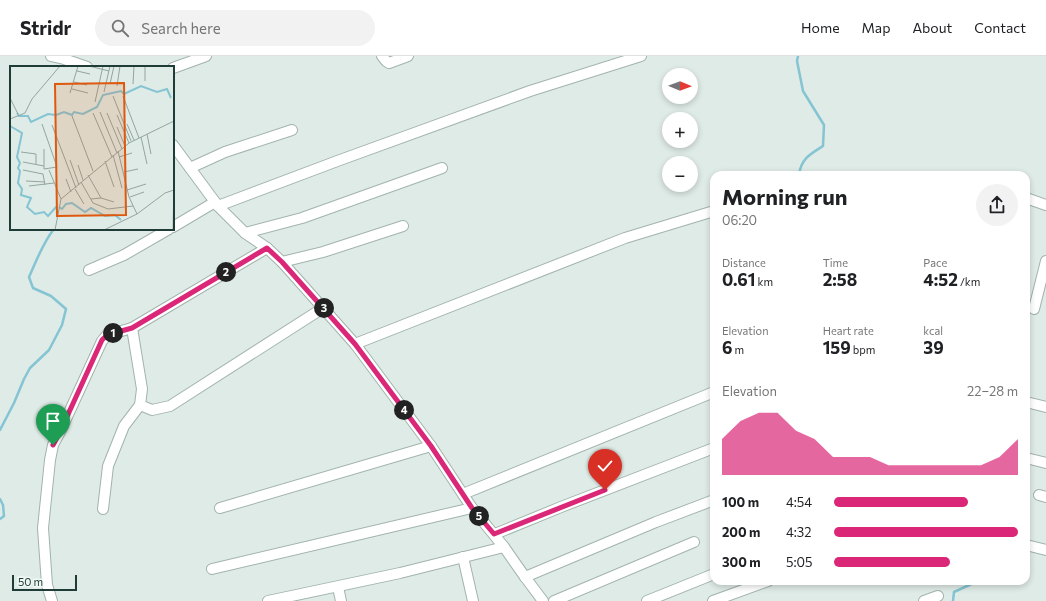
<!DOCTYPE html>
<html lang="en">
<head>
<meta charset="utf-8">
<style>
  body { margin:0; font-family:Commissioner,sans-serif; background:#f2f2f2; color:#202124; height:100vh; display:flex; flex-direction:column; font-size:15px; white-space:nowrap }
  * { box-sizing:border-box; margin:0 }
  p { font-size:13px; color:#757577 }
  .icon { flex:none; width:22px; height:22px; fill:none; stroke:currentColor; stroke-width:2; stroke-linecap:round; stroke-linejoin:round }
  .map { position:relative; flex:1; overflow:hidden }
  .details { position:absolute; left:710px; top:115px; width:320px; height:414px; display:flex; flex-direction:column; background:#fff; border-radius:12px; box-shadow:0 2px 6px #0003 }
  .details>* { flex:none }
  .needle { width:26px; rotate:91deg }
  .buttons { position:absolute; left:662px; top:12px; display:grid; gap:8px }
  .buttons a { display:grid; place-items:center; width:36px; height:36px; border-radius:50%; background:#fff; box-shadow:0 2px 6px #0003; font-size:20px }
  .scale { position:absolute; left:12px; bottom:10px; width:65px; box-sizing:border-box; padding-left:4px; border:2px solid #203c36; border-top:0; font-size:11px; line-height:14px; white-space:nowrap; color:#203c36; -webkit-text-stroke:3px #f0f8f4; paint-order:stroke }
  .pin { position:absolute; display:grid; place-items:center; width:34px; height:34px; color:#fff; margin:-41px -17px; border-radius:50% 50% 50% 0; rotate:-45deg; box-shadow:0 0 4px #0007 }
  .pin .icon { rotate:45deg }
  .km { position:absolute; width:20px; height:20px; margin:-10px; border-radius:50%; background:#222; color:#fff; font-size:11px; line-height:20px; text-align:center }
  .round { display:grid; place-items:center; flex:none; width:42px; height:42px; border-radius:21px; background:#f2f2f2 }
  .summary { display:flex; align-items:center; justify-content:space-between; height:68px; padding:0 12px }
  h1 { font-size:22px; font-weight:700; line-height:30px }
  .metrics { display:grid; grid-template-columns:repeat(3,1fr); gap:6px; height:68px; padding:4px 12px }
  .metrics div { display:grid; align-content:center }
  .metrics b { font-size:17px; font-weight:700 }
  .metrics small { font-size:11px; font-weight:400 }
  .metrics p { font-size:11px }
  .chart { height:112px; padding:8px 12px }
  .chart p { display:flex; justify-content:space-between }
  .chart svg { width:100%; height:72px; margin-top:4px; fill:#db2777; opacity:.7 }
  ul { padding:0 12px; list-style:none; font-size:13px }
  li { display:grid; grid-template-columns:64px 48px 1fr; align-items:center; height:30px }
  li i { height:10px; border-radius:5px; background:#db2777 }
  header { display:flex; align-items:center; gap:24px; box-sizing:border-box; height:56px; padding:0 20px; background:#fff; border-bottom:1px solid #e0e0e0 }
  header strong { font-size:19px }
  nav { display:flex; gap:22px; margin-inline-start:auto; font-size:14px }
  .search { width:280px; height:36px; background:#f2f2f2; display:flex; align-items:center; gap:10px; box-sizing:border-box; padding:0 14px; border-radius:22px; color:#757577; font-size:15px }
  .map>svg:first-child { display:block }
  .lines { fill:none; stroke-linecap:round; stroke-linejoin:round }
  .stream { stroke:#84c4d3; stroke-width:2.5 }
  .minor-casing { stroke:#a2b3ae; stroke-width:12 }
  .minor { stroke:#fff; stroke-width:10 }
  .route-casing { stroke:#fff; stroke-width:8 }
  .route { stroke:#db2777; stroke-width:5 }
  .inset-river { fill:none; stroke:#84c4d3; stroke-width:2 }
  .inset-road { fill:none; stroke:#93a5a0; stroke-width:1 }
  .view { fill:#de580e; fill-opacity:0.15; stroke:#de580e; stroke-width:2 }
  .inset-edge { fill:none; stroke:#203c36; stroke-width:2 }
</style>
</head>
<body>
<header>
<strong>Stridr</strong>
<div class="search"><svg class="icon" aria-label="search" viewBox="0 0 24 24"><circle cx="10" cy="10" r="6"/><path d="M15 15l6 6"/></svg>Search here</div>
<nav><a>Home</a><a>Map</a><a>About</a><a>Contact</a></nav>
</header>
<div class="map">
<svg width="1046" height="545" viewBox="0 0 1046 545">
  <rect width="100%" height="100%" fill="#dfebe6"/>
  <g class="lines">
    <g class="stream">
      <path d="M798,0l-1,5 6,30 21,34 -1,21c-13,8 -22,13 -24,29"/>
      <path d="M0,374l14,-27 10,-24 6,-11 19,-18 13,-25 4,-16 -15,-13 -18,-8 -4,-11c8,-17 13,-33 25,-48"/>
      <path d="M0,443l3,6 1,11 -4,3"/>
      <path d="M953,545l1,-9 24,-11"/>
    </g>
    <g class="minor-casing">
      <g id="minor">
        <path d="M51,0l13,3 23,8"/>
        <path d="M382,0l4,5 3,2 19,-7"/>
        <path d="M173,12l33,-12"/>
        <path d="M173,89l45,61 27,27 22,15 15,14 73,82 76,102 41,62 32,39 21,30 18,24"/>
        <path d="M190,112l35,-16 67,-22"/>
        <path d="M1026,142l20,7"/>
        <path d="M218,150l122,-46 190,-69 111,-35"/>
        <path d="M173,171l42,-25"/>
        <path d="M245,177l57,-15 140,-50"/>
        <path d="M282,206l41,-10 80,-26"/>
        <path d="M89,214l35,-15 45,-26"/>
        <path d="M1034,253l12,-48"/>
        <path d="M355,288l270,-106 89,-27"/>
        <path d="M1026,346l20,5"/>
        <path d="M140,349l12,5 18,-4 153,-98"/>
        <path d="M1026,402l20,5"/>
        <path d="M463,438l251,-102"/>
        <path d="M1039,439l7,2"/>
        <path d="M220,452l211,-62"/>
        <path d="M103,453l5,-43 16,-40 16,-21 2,-16 -10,-61"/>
        <path d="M495,478l66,-27 153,-59"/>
        <path d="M1026,489l20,5"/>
        <path d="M463,501l10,44"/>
        <path d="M212,513l260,-61"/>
        <path d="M525,521l131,-55 58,-22"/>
        <path d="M338,531l3,14"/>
        <path d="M52,545l-5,-16 -4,-57 7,-68 3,-15 7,-13 42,-91 5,-6 25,-7 135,-80"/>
        <path d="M268,545l132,-28 104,-26"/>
        <path d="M554,545l140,-59"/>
        <path d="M647,545l67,-27"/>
        <path d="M713,545l55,-20"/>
        <path d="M924,545l14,-5"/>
      </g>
    </g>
    <use href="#minor" class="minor"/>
  </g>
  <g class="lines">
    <g class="route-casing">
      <path id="route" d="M53,389l7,-13 42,-92 5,-5 25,-7 135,-80 15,14 73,82 76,102 41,62 22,26 111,-44"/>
    </g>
    <use href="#route" class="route"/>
  </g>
  <g transform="translate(10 10)">
    <rect width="164" height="164" fill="#dfebe6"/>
    <path class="inset-river" d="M7,47l2,3h9l3,6 17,-8 8,1 8,-3 8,3 2,-3 9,2 14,-7 6,-12 18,-4 3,3 17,-8 16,6 10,-3 4,9M0,60l12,7 -5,24 3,6 -2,5 2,3 -2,12 4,6 -1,6 10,3 -4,9 8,7 9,-2 4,4 9,-10M49,141l3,2 4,-5 6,-1 13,9 6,-4 14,8 10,-1 6,5"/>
    <path class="inset-road" d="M79,0l20,5M67,5l13,3M135,15v-15M64,16l13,3M100,18l4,-18M123,18l1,-18M107,20l3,-20M62,23l16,4M94,26l6,-26M60,27l8,-27M103,30l18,45M113,30l16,42M0,32l8,16M85,36l8,-36M90,46l17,41M83,47l19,44M97,47l15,36M107,49l12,28M62,50l21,55M0,53l15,-6 7,-14 28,-33M32,58l15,43 -13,2v-20M117,58l7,16M42,59l24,63M107,61l8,19M137,68l4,20M131,71l6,27M108,85l11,46 8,17M11,86l15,2v10M103,89l9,33M109,91l13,-4M60,94l9,25M95,95l9,26M13,96l21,4M68,99l5,15M13,104l20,4 2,11M39,104l12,29M114,106l14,-3M78,109l13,23M56,113l5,13M16,115l19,1M71,116l12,21 15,6 25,-3M19,120l25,-3M65,123l9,15M117,124l19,-6M120,131l14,-5M81,133l10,-1 13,4M45,164l6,-31 68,-56 45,-22M94,164l33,-16 28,-21 9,-3M163,164l1,-49"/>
    <path class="view" d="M114,17l2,132 -69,1 -2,-132z"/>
    <rect width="164" height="164" class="inset-edge"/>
  </g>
</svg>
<div class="buttons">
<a><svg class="needle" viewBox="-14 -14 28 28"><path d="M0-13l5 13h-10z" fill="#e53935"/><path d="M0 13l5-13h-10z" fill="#757577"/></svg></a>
<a>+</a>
<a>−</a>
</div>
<div class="scale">50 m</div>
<div class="pin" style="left:53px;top:389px;background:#1e9e55"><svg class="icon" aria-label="arrive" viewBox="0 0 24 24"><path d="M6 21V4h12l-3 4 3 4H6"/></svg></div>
<div class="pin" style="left:605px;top:434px;background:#d93025"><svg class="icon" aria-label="check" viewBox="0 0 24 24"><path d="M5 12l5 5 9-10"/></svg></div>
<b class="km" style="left:113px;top:277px">1</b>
<b class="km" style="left:226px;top:216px">2</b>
<b class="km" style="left:324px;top:252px">3</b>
<b class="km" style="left:404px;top:354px">4</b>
<b class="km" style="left:479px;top:460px">5</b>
<section class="details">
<div class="summary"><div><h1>Morning run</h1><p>06:20</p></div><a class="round"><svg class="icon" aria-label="share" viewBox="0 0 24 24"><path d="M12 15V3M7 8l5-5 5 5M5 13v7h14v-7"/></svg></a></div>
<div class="metrics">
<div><p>Distance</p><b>0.61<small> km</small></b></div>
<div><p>Time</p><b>2:58</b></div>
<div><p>Pace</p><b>4:52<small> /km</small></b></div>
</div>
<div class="metrics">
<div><p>Elevation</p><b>6<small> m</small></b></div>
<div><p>Heart rate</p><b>159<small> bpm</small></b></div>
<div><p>kcal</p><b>39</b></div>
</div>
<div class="chart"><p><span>Elevation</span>22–28 m</p>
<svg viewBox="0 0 160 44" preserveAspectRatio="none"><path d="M0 44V22L10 11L20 6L30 6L40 17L50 22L60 33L70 33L80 33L90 38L100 38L110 38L120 38L130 38L140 38L150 33L160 22V44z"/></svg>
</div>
<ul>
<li><b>100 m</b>4:54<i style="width:73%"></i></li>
<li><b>200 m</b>4:32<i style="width:100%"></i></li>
<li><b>300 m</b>5:05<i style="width:63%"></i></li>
</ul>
</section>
</div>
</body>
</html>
